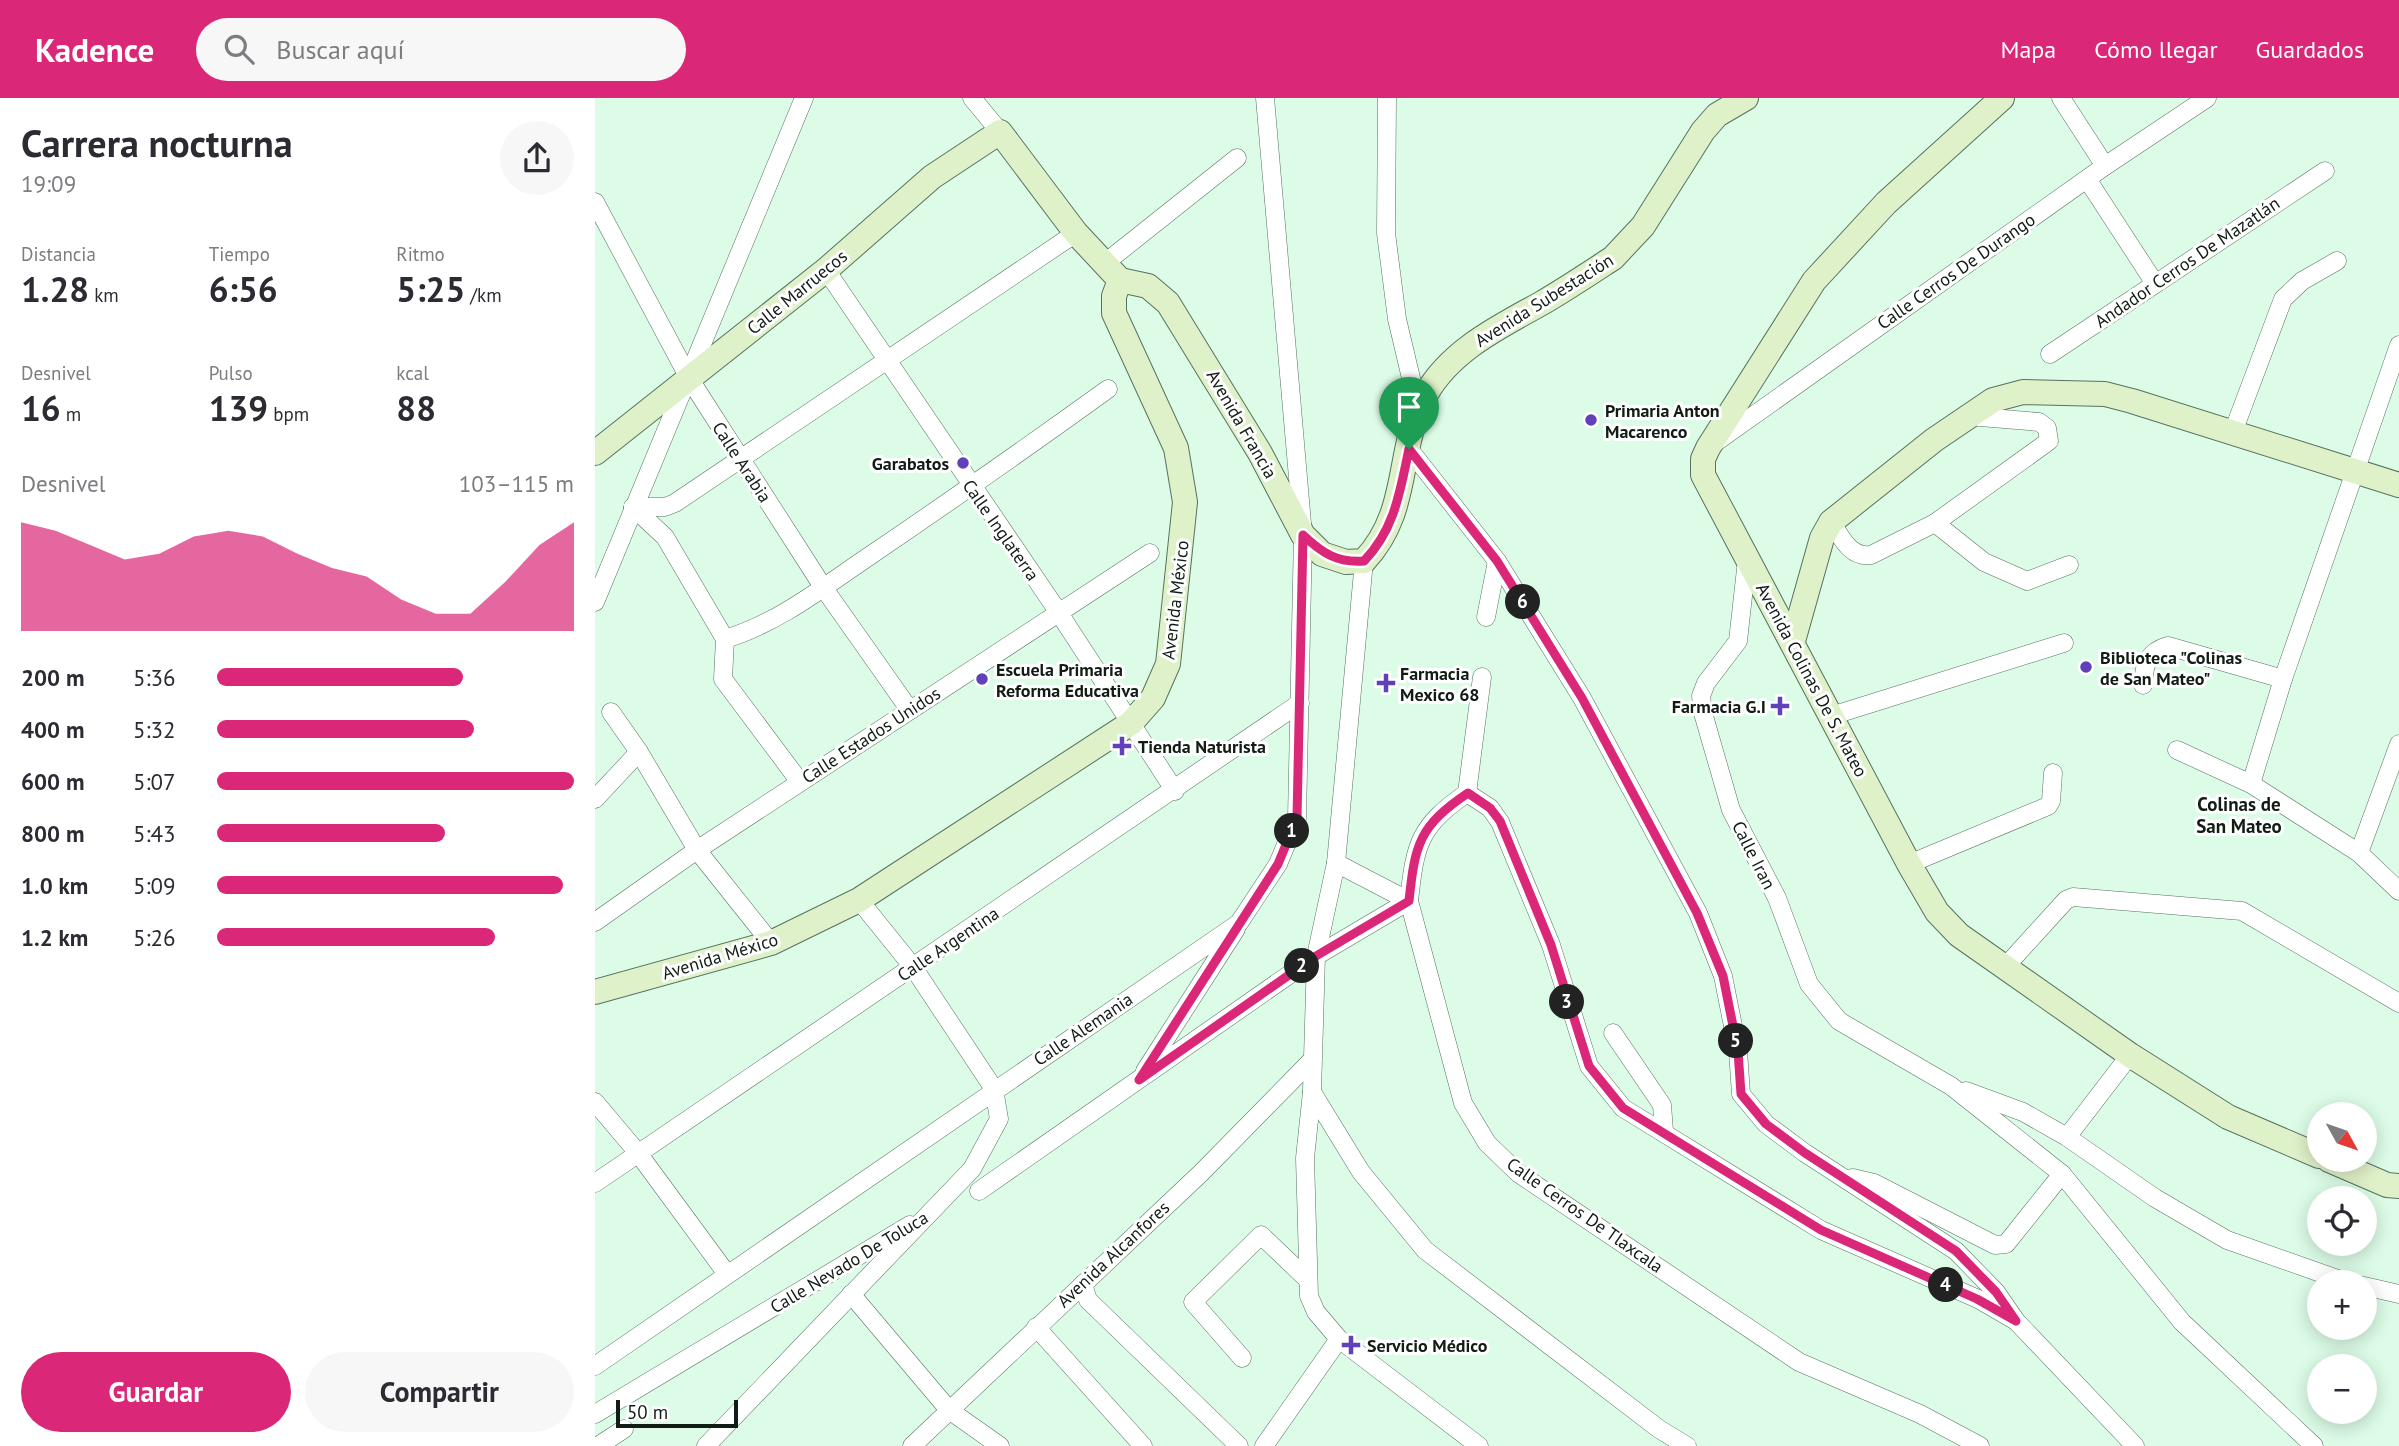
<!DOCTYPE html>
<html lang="es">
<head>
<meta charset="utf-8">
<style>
  body { margin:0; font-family:"PT Sans",sans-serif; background:#f7f7f7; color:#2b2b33; height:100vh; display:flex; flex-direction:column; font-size:26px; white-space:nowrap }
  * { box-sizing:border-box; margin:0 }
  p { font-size:23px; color:#7c7c81 }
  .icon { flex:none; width:38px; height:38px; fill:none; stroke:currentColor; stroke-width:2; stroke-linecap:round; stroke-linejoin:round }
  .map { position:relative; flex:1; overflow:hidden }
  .details { display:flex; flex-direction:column; background:#fff; width:595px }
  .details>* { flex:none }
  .needle { width:46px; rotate:130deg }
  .tools { position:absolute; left:1712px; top:1004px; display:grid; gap:14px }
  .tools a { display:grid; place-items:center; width:70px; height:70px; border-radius:50%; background:#fff; box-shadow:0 4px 18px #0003; font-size:35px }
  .scale { position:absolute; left:21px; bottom:18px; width:122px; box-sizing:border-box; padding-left:7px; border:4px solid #111c15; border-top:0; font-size:19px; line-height:24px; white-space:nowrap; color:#111c15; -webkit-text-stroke:5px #fff; paint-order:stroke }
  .pin { position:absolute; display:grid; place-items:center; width:60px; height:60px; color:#fff; margin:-72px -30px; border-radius:50% 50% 50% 0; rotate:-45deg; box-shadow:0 0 7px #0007 }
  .pin .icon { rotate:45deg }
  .km { position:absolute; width:35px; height:35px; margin:-18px; border-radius:50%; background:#222; color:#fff; font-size:19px; line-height:35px; text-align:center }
  .round { display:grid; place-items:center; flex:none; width:74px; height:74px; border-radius:37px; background:#f7f7f7 }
  .summary { display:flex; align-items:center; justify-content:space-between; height:119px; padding:0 21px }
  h1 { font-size:38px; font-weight:600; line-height:52px }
  .metrics { display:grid; grid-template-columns:repeat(3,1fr); gap:10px; height:119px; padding:7px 21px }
  .metrics div { display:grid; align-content:center }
  .metrics b { font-size:35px; font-weight:600 }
  .metrics small { font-size:19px; font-weight:400 }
  .metrics p { font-size:19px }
  .chart { height:196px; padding:14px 21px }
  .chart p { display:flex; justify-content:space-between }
  .chart svg { width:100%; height:126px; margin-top:7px; fill:#db2777; opacity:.7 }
  .primary-button { display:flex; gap:14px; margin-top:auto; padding:14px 21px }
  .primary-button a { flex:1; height:80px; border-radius:42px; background:#db2777; color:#fff; font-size:28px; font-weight:600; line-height:80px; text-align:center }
  .primary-button a+a { background:#f7f7f7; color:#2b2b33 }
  ul { padding:0 21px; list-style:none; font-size:23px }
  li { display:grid; grid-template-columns:112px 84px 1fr; align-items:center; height:52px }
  li i { height:18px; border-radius:9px; background:#db2777 }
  header { display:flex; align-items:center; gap:42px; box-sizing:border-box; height:98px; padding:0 35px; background:#db2777; color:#fff }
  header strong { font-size:33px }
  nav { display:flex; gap:38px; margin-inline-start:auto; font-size:24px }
  .search { width:490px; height:63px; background:#f7f7f7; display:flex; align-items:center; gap:18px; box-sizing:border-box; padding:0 24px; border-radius:38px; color:#7c7c81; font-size:26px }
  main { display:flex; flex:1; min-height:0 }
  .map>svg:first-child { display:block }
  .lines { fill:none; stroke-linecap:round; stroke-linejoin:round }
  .street-casing { stroke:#567260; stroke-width:19 }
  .secondary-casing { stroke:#567260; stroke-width:26 }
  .street { stroke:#fff; stroke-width:18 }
  .secondary { stroke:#dff1c9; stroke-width:24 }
  .route-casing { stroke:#fff; stroke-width:14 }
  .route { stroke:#db2777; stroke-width:9 }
  .poi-dot { fill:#6141b9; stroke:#fff; stroke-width:2.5 }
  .labels { text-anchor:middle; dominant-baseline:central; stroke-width:6; stroke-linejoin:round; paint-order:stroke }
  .street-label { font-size:18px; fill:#111c15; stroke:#fff }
  .poi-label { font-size:18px; font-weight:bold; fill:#111c15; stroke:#fff; text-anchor:start }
  .neighbourhood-label { font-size:19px; font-weight:bold; fill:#111c15; stroke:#fff }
</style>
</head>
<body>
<header>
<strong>Kadence</strong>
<div class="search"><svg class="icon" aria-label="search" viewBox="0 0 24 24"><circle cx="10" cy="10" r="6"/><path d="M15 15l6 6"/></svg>Buscar aquí</div>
<nav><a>Mapa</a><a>Cómo llegar</a><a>Guardados</a></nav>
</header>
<main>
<section class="details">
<div class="summary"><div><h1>Carrera nocturna</h1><p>19:09</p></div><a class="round"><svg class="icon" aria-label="share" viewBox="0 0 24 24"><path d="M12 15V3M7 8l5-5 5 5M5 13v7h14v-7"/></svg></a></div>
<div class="metrics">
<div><p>Distancia</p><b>1.28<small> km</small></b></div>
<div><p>Tiempo</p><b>6:56</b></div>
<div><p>Ritmo</p><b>5:25<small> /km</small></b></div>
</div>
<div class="metrics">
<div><p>Desnivel</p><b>16<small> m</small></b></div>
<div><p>Pulso</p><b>139<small> bpm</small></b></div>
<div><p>kcal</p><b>88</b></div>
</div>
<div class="chart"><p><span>Desnivel</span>103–115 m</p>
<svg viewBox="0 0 160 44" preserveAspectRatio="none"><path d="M0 44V6L10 9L20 14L30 19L40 17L50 11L60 9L70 11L80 17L90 22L100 25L110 33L120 38L130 38L140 27L150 14L160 6V44z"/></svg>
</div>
<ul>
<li><b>200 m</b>5:36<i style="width:69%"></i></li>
<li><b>400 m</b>5:32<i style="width:72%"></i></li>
<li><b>600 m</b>5:07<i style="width:100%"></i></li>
<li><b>800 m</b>5:43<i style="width:64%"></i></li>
<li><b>1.0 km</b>5:09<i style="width:97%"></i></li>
<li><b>1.2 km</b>5:26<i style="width:78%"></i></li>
</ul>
<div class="primary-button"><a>Guardar</a><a>Compartir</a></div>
</section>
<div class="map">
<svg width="1804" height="1348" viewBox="0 0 1804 1348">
  <rect width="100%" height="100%" fill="#dcfce7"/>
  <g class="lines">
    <g class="street-casing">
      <g id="street">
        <path d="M377,0l28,34"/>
        <path d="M792,0l-1,135 11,86 22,93"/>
        <path d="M1466,0l44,68"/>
        <path d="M1492,81l67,103"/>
        <path d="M0,104l94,176 134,209 86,122"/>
        <path d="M510,165l132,-105"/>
        <path d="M231,172l233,343 116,178"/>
        <path d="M1455,256l275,-183"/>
        <path d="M1638,334l50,-133 19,-18 35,-20"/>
        <path d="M1121,344l389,-276 102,-68"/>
        <path d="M814,351l88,112 85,137 116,215 25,63 15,75 3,43 25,30 39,29 151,98 40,41 20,29"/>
        <path d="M38,409h32l10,-4 401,-270"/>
        <path d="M38,409l32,30 60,102 -2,40 77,103"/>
        <path d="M1236,424c11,16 19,36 40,33l64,-32 114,-82 -2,-13 -8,-6 -71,-6"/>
        <path d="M1340,425l49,39 43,19 42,-16"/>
        <path d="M1152,462l-9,81 -32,42 -5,13 2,17 28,97 46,88 32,86 30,37 112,65 111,88 120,148 132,124"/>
        <path d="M769,463l-28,302 -20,93 -4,136 -7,66 4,138 7,16 23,27 140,107"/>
        <path d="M0,504l209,-504"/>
        <path d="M891,519l11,-56"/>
        <path d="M130,541c53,-16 97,-51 143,-82 81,-55 161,-111 240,-168"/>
        <path d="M1548,587c1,-20 4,-33 25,-39l115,33"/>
        <path d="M16,614l28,40 58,98 74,93"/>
        <path d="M1236,618l233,-73"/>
        <path d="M1582,652l74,34 108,69 40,38"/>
        <path d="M1656,686l32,-105 116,-334"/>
        <path d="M872,695l23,15 10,14 51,123 38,121 34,42 198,122 157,69 38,22 119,125"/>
        <path d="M872,695l15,-116"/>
        <path d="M0,701l44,-47"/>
        <path d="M1764,755l40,-109"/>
        <path d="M741,765l73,38 54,202 24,40 31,30 281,189 121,52 60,32"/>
        <path d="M1314,766l139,-58 3,-5 2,-28"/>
        <path d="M0,824l102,-72 453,-297"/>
        <path d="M1411,868l60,-66 7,-3 169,14 157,92"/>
        <path d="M1018,935l49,72 2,26"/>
        <path d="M550,973l91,-142"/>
        <path d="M1371,993l57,21 44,25 88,61 72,42 122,43"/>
        <path d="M717,994l49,80 64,78 234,179 28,17"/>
        <path d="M0,1004l43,51 89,121"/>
        <path d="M1472,1039l63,-82"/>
        <path d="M1258,1080l21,5 121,62 11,-1 56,-70"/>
        <path d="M0,1085l705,-480"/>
        <path d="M384,1093l337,-235 93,-55c6,-57 10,-75 58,-108"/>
        <path d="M488,1186l5,16 151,146"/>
        <path d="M1769,1188l35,8"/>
        <path d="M256,1196l98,116 51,36"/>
        <path d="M441,1229l107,119"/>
        <path d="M647,1260l-49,-56 68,-67 46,44"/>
        <path d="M0,1268l644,-443 39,-59 19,-46 6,-283 -38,-437"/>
        <path d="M0,1316l315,-189"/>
        <path d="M3,1348l26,-17"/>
        <path d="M111,1348l266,-277 27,-50 -5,-30 -81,-122 -54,-67"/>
        <path d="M317,1348l289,-273 111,-113"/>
        <path d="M669,1348l75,-107"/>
      </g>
    </g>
    <g class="secondary-casing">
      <g id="secondary">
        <path d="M1407,0l-116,105 -72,78 -106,167 -5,11v16l206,389 28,48 22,23 171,120 98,62 91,39"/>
        <path d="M525,182l28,6 20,17 92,150 43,82 19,19 24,8 18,-1c48,-51 31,-111 62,-167 25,-44 73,-67 116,-91 24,-14 48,-30 71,-45l30,-32 60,-95 14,-16 29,-17"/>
        <path d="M0,355l231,-183 106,-93 68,-45 76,101 44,47"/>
        <path d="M1198,543l29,-103 9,-16 103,-82 59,-40 30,-8 82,2 27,7 267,84"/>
        <path d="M0,894l176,-49 88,-43 272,-177 22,-25 15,-34 17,-162 -9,-54 -62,-135v-17l6,-16"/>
        <path d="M1734,1062l58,25 12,1"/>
      </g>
    </g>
    <use href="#street" class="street"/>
    <use href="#secondary" class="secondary"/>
  </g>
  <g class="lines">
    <g class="route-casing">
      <path id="route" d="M814,351l88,112 85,137 115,215 26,63 15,75 3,43 25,30 39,29 151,98 40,41 20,29 -39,-22 -156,-69 -198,-122 -34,-42 -38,-121 -51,-124 -10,-13 -22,-15c-49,33 -53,51 -59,108l-93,55 -177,124 139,-216 19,-46 6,-283c19,18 34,28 61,26 31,-32 36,-70 45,-112z"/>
    </g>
    <use href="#route" class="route"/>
  </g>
  <g class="poi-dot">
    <circle cx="996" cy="322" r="7"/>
    <circle cx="368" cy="365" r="7"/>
    <circle cx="1491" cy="569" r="7"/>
    <circle cx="387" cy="581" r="7"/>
    <path d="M787.5 574.5h7v7h7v7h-7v7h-7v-7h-7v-7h7z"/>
    <path d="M1181.5 597.5h7v7h7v7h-7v7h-7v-7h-7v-7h7z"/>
    <path d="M523.5 637.5h7v7h7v7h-7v7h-7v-7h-7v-7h7z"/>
    <path d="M752.5 1236.5h7v7h7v7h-7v7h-7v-7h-7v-7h7z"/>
  </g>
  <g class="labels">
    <g class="street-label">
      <text transform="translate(1592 164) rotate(-34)">Andador Cerros De Mazatlán</text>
      <text transform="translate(1361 173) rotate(-35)">Calle Cerros De Durango</text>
      <text transform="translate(202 194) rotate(-39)">Calle Marruecos</text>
      <text transform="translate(949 202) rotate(-32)">Avenida Subestación</text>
      <text transform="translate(647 326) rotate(60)">Avenida Francia</text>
      <text transform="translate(147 364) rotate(57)">Calle Arabia</text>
      <text transform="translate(406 432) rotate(55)">Calle Inglaterra</text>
      <text transform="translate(580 502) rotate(-83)">Avenida México</text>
      <text transform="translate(1217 582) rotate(62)">Avenida Colinas De S. Mateo</text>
      <text transform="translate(276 637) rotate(-33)">Calle Estados Unidos</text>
      <text transform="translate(1159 757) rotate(63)">Calle Iran</text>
      <text transform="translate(353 846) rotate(-34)">Calle Argentina</text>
      <text transform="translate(125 858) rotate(-17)">Avenida México</text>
      <text transform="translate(488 931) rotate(-34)">Calle Alemania</text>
      <text transform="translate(990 1117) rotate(35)">Calle Cerros De Tlaxcala</text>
      <text transform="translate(518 1156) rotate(-43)">Avenida Alcanfores</text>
      <text transform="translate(254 1164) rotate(-31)">Calle Nevado De Toluca</text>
    </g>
    <g class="poi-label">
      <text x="1010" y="312">Primaria Anton<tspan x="1010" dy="21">Macarenco</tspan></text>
      <text x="354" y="365" text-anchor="end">Garabatos</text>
      <text x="1505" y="559">Biblioteca "Colinas<tspan x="1505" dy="21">de San Mateo"</tspan></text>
      <text x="401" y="571">Escuela Primaria<tspan x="401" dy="21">Reforma Educativa</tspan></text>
      <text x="805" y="575">Farmacia<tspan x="805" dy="21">Mexico 68</tspan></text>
      <text x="1171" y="608" text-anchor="end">Farmacia G.I</text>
      <text x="543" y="648">Tienda Naturista</text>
      <text x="772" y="1247">Servicio Médico</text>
    </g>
    <g class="neighbourhood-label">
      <text x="1644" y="706">Colinas de<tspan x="1644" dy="22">San Mateo</tspan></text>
    </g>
  </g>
</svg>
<div class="tools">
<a><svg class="needle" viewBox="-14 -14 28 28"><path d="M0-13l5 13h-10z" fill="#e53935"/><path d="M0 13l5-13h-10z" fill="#7c7c81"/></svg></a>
<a><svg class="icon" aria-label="locate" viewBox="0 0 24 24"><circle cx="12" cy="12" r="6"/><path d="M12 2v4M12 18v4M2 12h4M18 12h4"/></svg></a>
<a>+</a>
<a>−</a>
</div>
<div class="scale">50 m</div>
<div class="pin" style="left:814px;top:351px;background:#1e9e55"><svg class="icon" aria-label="arrive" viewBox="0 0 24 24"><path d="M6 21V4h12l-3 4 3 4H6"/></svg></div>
<b class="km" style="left:697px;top:733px">1</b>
<b class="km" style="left:707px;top:868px">2</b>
<b class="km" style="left:972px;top:904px">3</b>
<b class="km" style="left:1351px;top:1187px">4</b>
<b class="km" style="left:1141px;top:943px">5</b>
<b class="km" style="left:928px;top:504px">6</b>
</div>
</main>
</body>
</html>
